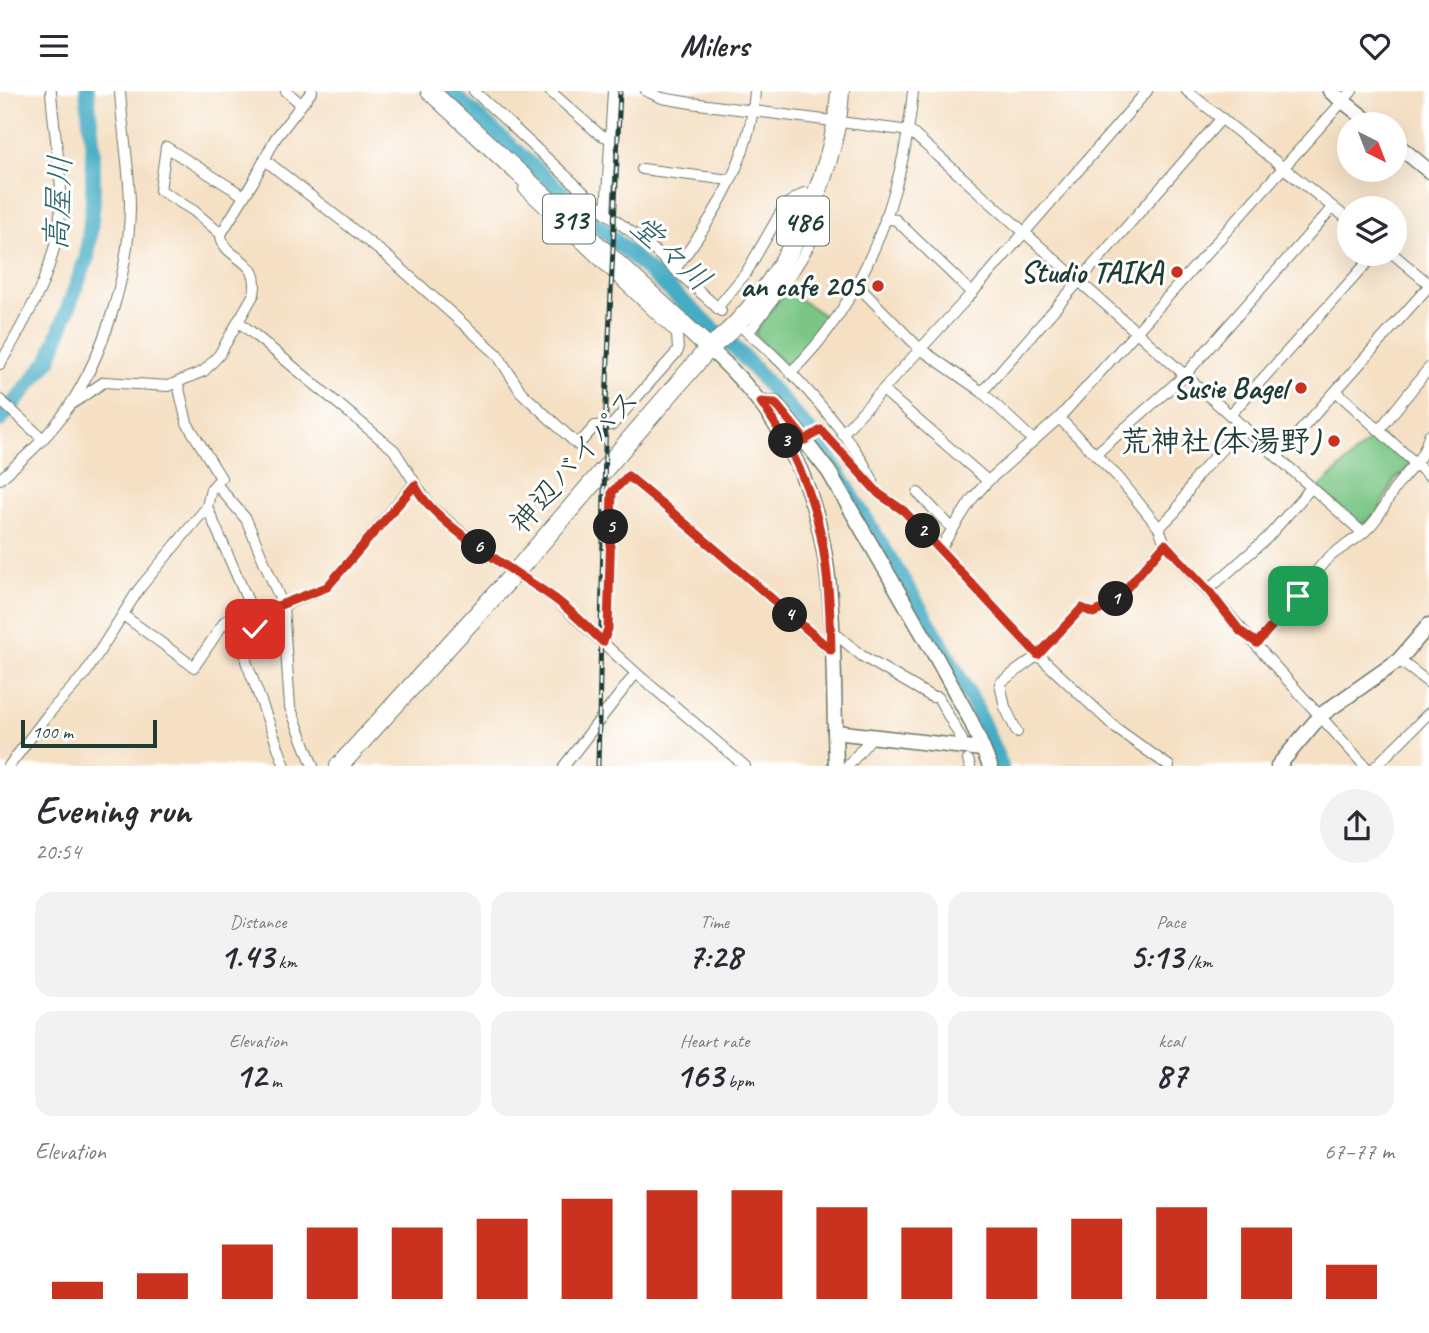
<!DOCTYPE html>
<html lang="en">
<head>
<meta charset="utf-8">
<style>
  body { margin:0; font-family:Caveat,"Klee One",sans-serif; background:#f2f2f3; color:#2b2b33; height:100vh; display:flex; flex-direction:column; font-size:26px; white-space:nowrap }
  * { box-sizing:border-box; margin:0 }
  p { font-size:23px; color:#7c7c81 }
  .icon { flex:none; width:38px; height:38px; fill:none; stroke:currentColor; stroke-width:2; stroke-linecap:round; stroke-linejoin:round }
  .map { position:relative; height:675px; overflow:hidden }
  .sheet { display:flex; flex-direction:column; background:#fff; flex:1 }
  .sheet>* { flex:none }
  .needle { width:46px; rotate:138deg }
  .fabs { position:absolute; left:1337px; top:21px; display:grid; gap:14px }
  .fabs a { display:grid; place-items:center; width:70px; height:70px; border-radius:50%; background:#fff; box-shadow:0 7px 28px #0002; font-size:35px }
  .scale { position:absolute; left:21px; bottom:18px; width:136px; box-sizing:border-box; padding-left:7px; border:4px solid #1f3d34; border-top:0; font-size:19px; line-height:24px; white-space:nowrap; color:#1f3d34; -webkit-text-stroke:5px #fff; paint-order:stroke }
  .pin { position:absolute; display:grid; place-items:center; width:60px; height:60px; color:#fff; margin:-30px; border-radius:14px; box-shadow:0 4px 10px #0006 }
  .km { position:absolute; width:35px; height:35px; margin:-18px; border-radius:50%; background:#222; color:#fff; font-size:19px; line-height:35px; text-align:center }
  .round { display:grid; place-items:center; flex:none; width:74px; height:74px; border-radius:37px; background:#f2f2f3 }
  .summary { display:flex; align-items:center; justify-content:space-between; height:119px; padding:0 35px }
  h1 { font-size:38px; font-weight:800; line-height:52px }
  .metrics { display:grid; grid-template-columns:repeat(3,1fr); gap:10px; height:119px; padding:7px 35px }
  .metrics div { display:grid; align-content:center; border-radius:18px; background:#f2f2f3; text-align:center }
  .metrics b { font-size:35px; font-weight:800 }
  .metrics small { font-size:19px; font-weight:400 }
  .metrics p { font-size:19px }
  .chart { height:196px; padding:14px 35px }
  .chart p { display:flex; justify-content:space-between }
  .chart svg { width:100%; height:126px; margin-top:7px; stroke:#c8321e; stroke-width:6 }
  header { display:flex; justify-content:space-between; align-items:center; height:91px; padding:0 35px; background:#fff; font-size:32px; font-weight:800 }
  .map>svg:first-child { display:block }
  .green { fill:#7ac685; stroke:#4c825c; stroke-width:2 }
  .lines { fill:none; stroke-linecap:round; stroke-linejoin:round }
  .river { stroke:#45acc4; stroke-width:16 }
  .street-casing { stroke:#6a7666; stroke-width:12 }
  .secondary-casing { stroke:#6a7666; stroke-width:17 }
  .highway-casing { stroke:#6a7666; stroke-width:20 }
  .street { stroke:#fff; stroke-width:10 }
  .secondary { stroke:#fff; stroke-width:14 }
  .highway { stroke:#fff; stroke-width:18 }
  .rail-casing { stroke:#1f3d34; stroke-width:5 }
  .rail { stroke:#fff; stroke-width:2.5; stroke-dasharray:8; stroke-linecap:butt }
  .route-casing { stroke:#fff; stroke-width:14 }
  .route { stroke:#c8321e; stroke-width:9 }
  .poi-dot { fill:#c8321e; stroke:#fff; stroke-width:2.5 }
  .labels { text-anchor:middle; dominant-baseline:central; stroke-width:6; stroke-linejoin:round; paint-order:stroke }
  .shield { fill:#fff; stroke:#627771; stroke-width:2 }
  .shield-label { font-size:28px; font-weight:bold; fill:#1f3d34 }
  .poi-label { font-size:30px; font-weight:bold; fill:#1f3d34; stroke:#fff; text-anchor:end }
  .street-label { font-size:30px; fill:#1f3d34; stroke:#fff }
  .water-label { font-size:32px; font-style:italic; fill:#2c6466; stroke:#fff }
</style>
</head>
<body>
<header><svg class="icon" aria-label="menu" viewBox="0 0 24 24"><path d="M4 6h16M4 12h16M4 18h16"/></svg>Milers<svg class="icon" aria-label="heart" viewBox="0 0 24 24"><path d="M12 20l-8-8c-3-5 5-10 8-4 3-6 11-1 8 4z"/></svg></header>
<div class="map">
<svg width="1429" height="675" viewBox="0 0 1429 675">
  <rect width="100%" height="100%" fill="#fff"/>
  <filter id="ink" filterUnits="userSpaceOnUse"><feTurbulence type="fractalNoise" baseFrequency=".0143" numOctaves="2"/><feDisplacementMap in="SourceGraphic" scale="14" xChannelSelector="R" yChannelSelector="G"/><feConvolveMatrix kernelMatrix="1 2 1 2 8 2 1 2 1" color-interpolation-filters="sRGB"/></filter>
  <filter id="wash" filterUnits="userSpaceOnUse"><feTurbulence type="fractalNoise" baseFrequency=".00686" numOctaves="4" result="noise"/><feDisplacementMap in="SourceGraphic" scale="28" xChannelSelector="R" yChannelSelector="G"/><feGaussianBlur stdDeviation="1.57" result="paint"/><feColorMatrix in="noise" values="0 0 0 0 0 0 0 0 0 0 0 0 0 0 0 0 0 1.4 0 .05"/><feComposite in="paint" operator="in"/></filter>
  <g filter="url(#wash)">
    <rect width="100%" height="100%" fill="#f5e0c4"/>
    <g class="green">
      <path d="M786,199l43,29 -34,45 -10,2 -29,-30v-6z"/>
      <path d="M1377,342l32,28 1,6 -16,14 -17,33 -17,11 -41,-37z"/>
    </g>
    <g class="lines">
      <g class="river">
        <path d="M449,0l292,263 78,88 117,193 38,69 27,62"/>
        <path d="M0,329l49,-60 38,-103 6,-55v-51l-6,-60"/>
      </g>
    </g>
  </g>
  <g filter="url(#ink)">
    <g class="lines">
      <g class="street-casing">
        <g id="street">
          <path d="M286,0l15,13"/>
          <path d="M474,0l132,122 40,30 75,68"/>
          <path d="M550,0l49,43 12,5"/>
          <path d="M646,0l16,7 29,5 219,28 320,284 145,-161"/>
          <path d="M1187,0l162,129"/>
          <path d="M265,69l123,97 109,97 24,38 57,53 17,-19 17,-1 66,-74 -1,-17 -153,-145"/>
          <path d="M642,78l88,11"/>
          <path d="M606,122l7,-122"/>
          <path d="M885,127l11,2 76,73"/>
          <path d="M221,143l-27,-23 -34,-21 6,-43 78,49"/>
          <path d="M1393,163l36,30"/>
          <path d="M675,178c39,-51 76,-112 80,-178"/>
          <path d="M856,193l63,64 63,44 50,47"/>
          <path d="M717,217l29,-35 39,-68 19,-12"/>
          <path d="M238,230l156,129 35,55 59,50 66,43 82,75 109,93"/>
          <path d="M745,239c42,34 105,103 128,151"/>
          <path d="M749,241c17,-23 69,-88 71,-116 0,-6 -4,-9 -7,-14"/>
          <path d="M0,273c31,-52 62,-107 61,-171 -1,-33 -8,-68 -10,-102"/>
          <path d="M790,282c75,-71 114,-181 123,-282"/>
          <path d="M883,299l105,91"/>
          <path d="M1336,300l93,85"/>
          <path d="M982,301l240,-274"/>
          <path d="M0,309l43,39"/>
          <path d="M69,315l35,-24 64,4 36,-15 15,-16 35,-61c8,-38 -32,-33 -33,-60l32,-52 22,-43 37,-48"/>
          <path d="M1230,324l133,118"/>
          <path d="M1059,327l59,59 41,51 6,16 200,222"/>
          <path d="M1380,338l49,-61"/>
          <path d="M842,343l130,-141 175,-202"/>
          <path d="M805,349l16,-10 58,64 25,17 134,144 79,74 52,37"/>
          <path d="M1097,362l88,-78 148,-168"/>
          <path d="M1277,366l152,-171"/>
          <path d="M0,388c26,-22 51,-45 70,-74 35,-54 59,-132 60,-197 0,-39 -8,-78 -10,-117"/>
          <path d="M216,393l30,35 37,87 7,101 23,59"/>
          <path d="M918,402l35,36"/>
          <path d="M207,416l47,108c1,17 -8,29 -8,46l39,105"/>
          <path d="M1159,437l17,-17 21,-35 46,-50"/>
          <path d="M940,458l32,-50 16,-18 71,-63 293,-327"/>
          <path d="M1208,499l59,-52 44,-50"/>
          <path d="M123,524l71,52 31,-46 42,-9 60,-25 87,-103"/>
          <path d="M831,544h6l25,21 70,41h6l24,43"/>
          <path d="M603,551l5,-13 4,-137 16,-16c70,56 135,116 203,175"/>
          <path d="M1257,552l68,-82c12,-12 27,-18 39,-29 16,-13 22,-32 34,-48 14,-18 26,-26 31,-49"/>
          <path d="M1399,569l30,23"/>
          <path d="M1017,641l-12,-25 -5,-24 38,-28 44,-47 11,5 19,-8 53,-61"/>
          <path d="M968,669l2,6"/>
          <path d="M9,675l41,-54 35,-38 54,-85 68,-82 4,-18 10,-11 -34,-55 -9,-39"/>
          <path d="M564,675l72,-93"/>
          <path d="M848,675l24,-29"/>
          <path d="M1376,675l53,-53"/>
        </g>
      </g>
      <g class="secondary-casing">
        <g id="secondary">
          <path d="M1330,0l42,33"/>
          <path d="M1395,52l34,28"/>
          <path d="M709,257c138,125 121,248 127,418"/>
          <path d="M761,311l14,1 54,69 107,185 35,64 19,45"/>
          <path d="M835,641l147,17"/>
          <path d="M1278,675l43,-51 78,-55 30,-35"/>
        </g>
      </g>
      <g class="highway-casing">
        <g id="highway">
          <path d="M430,0l279,257"/>
          <path d="M339,675l175,-192 195,-226c70,-52 127,-170 131,-257"/>
        </g>
      </g>
      <use href="#street" class="street"/>
      <use href="#secondary" class="secondary"/>
      <use href="#highway" class="highway"/>
      <g class="rail-casing">
        <path id="rail" d="M598,675l8,-362 14,-313"/>
      </g>
      <use href="#rail" class="rail"/>
    </g>
  </g>
  <g class="lines" filter="url(#ink)">
    <g class="route-casing">
      <path id="route" d="M255,538l-1,-14 73,-28 88,-102c16,37 101,87 136,111 19,13 35,30 52,46l5,-13 4,-137 16,-16c70,56 135,116 203,174 -2,-101 -11,-163 -70,-248l14,1 30,37 16,-10 58,64 25,17 134,144 44,-47 11,5 19,-8 53,-61 43,46 32,41 17,12 41,-47"/>
    </g>
    <use href="#route" class="route"/>
  </g>
  <g class="poi-dot">
    <circle cx="1177" cy="181" r="7"/>
    <circle cx="878" cy="195" r="7"/>
    <circle cx="1301" cy="297" r="7"/>
    <circle cx="1334" cy="350" r="7"/>
  </g>
  <g class="labels">
    <g class="shield">
      <rect x="543" y="103.5" width="52" height="49" rx="5"/>
      <rect x="777" y="105.5" width="52" height="49" rx="5"/>
    </g>
    <g class="shield-label">
      <text x="569" y="128">313</text>
      <text x="803" y="130">486</text>
    </g>
    <g class="poi-label">
      <text x="1163" y="181">Studio TAIKA</text>
      <text x="864" y="195">an cafe 205</text>
      <text x="1287" y="297">Susie Bagel</text>
      <text x="1320" y="350">荒神社(本湯野)</text>
    </g>
    <g class="street-label">
      <text transform="translate(574 370) rotate(-49)">神辺バイパス</text>
    </g>
    <g class="water-label">
      <text transform="translate(58 112) rotate(-87)">高屋川</text>
      <text transform="translate(671 162) rotate(42)">堂々川</text>
    </g>
  </g>
</svg>
<div class="fabs">
<a><svg class="needle" viewBox="-14 -14 28 28"><path d="M0-13l5 13h-10z" fill="#e53935"/><path d="M0 13l5-13h-10z" fill="#7c7c81"/></svg></a>
<a><svg class="icon" aria-label="layers" viewBox="0 0 24 24"><path d="M12 4l9 5-9 5-9-5zM3 14l9 5 9-5"/></svg></a>
</div>
<div class="scale">100 m</div>
<div class="pin" style="left:1298px;top:505px;background:#1e9e55"><svg class="icon" aria-label="arrive" viewBox="0 0 24 24"><path d="M6 21V4h12l-3 4 3 4H6"/></svg></div>
<div class="pin" style="left:255px;top:538px;background:#d93025"><svg class="icon" aria-label="check" viewBox="0 0 24 24"><path d="M5 12l5 5 9-10"/></svg></div>
<b class="km" style="left:1116px;top:508px">1</b>
<b class="km" style="left:923px;top:440px">2</b>
<b class="km" style="left:786px;top:350px">3</b>
<b class="km" style="left:790px;top:524px">4</b>
<b class="km" style="left:611px;top:436px">5</b>
<b class="km" style="left:479px;top:456px">6</b>
</div>
<section class="sheet">
<div class="summary"><div><h1>Evening run</h1><p>20:54</p></div><a class="round"><svg class="icon" aria-label="share" viewBox="0 0 24 24"><path d="M12 15V3M7 8l5-5 5 5M5 13v7h14v-7"/></svg></a></div>
<div class="metrics">
<div><p>Distance</p><b>1.43<small> km</small></b></div>
<div><p>Time</p><b>7:28</b></div>
<div><p>Pace</p><b>5:13<small> /km</small></b></div>
</div>
<div class="metrics">
<div><p>Elevation</p><b>12<small> m</small></b></div>
<div><p>Heart rate</p><b>163<small> bpm</small></b></div>
<div><p>kcal</p><b>87</b></div>
</div>
<div class="chart"><p><span>Elevation</span>67–77 m</p>
<svg viewBox="0 0 160 44" preserveAspectRatio="none"><path d="M5 44V38M15 44V35M25 44V25M35 44V19M45 44V19M55 44V16M65 44V9M75 44V6M85 44V6M95 44V12M105 44V19M115 44V19M125 44V16M135 44V12M145 44V19M155 44V32"/></svg>
</div>
</section>
</body>
</html>
